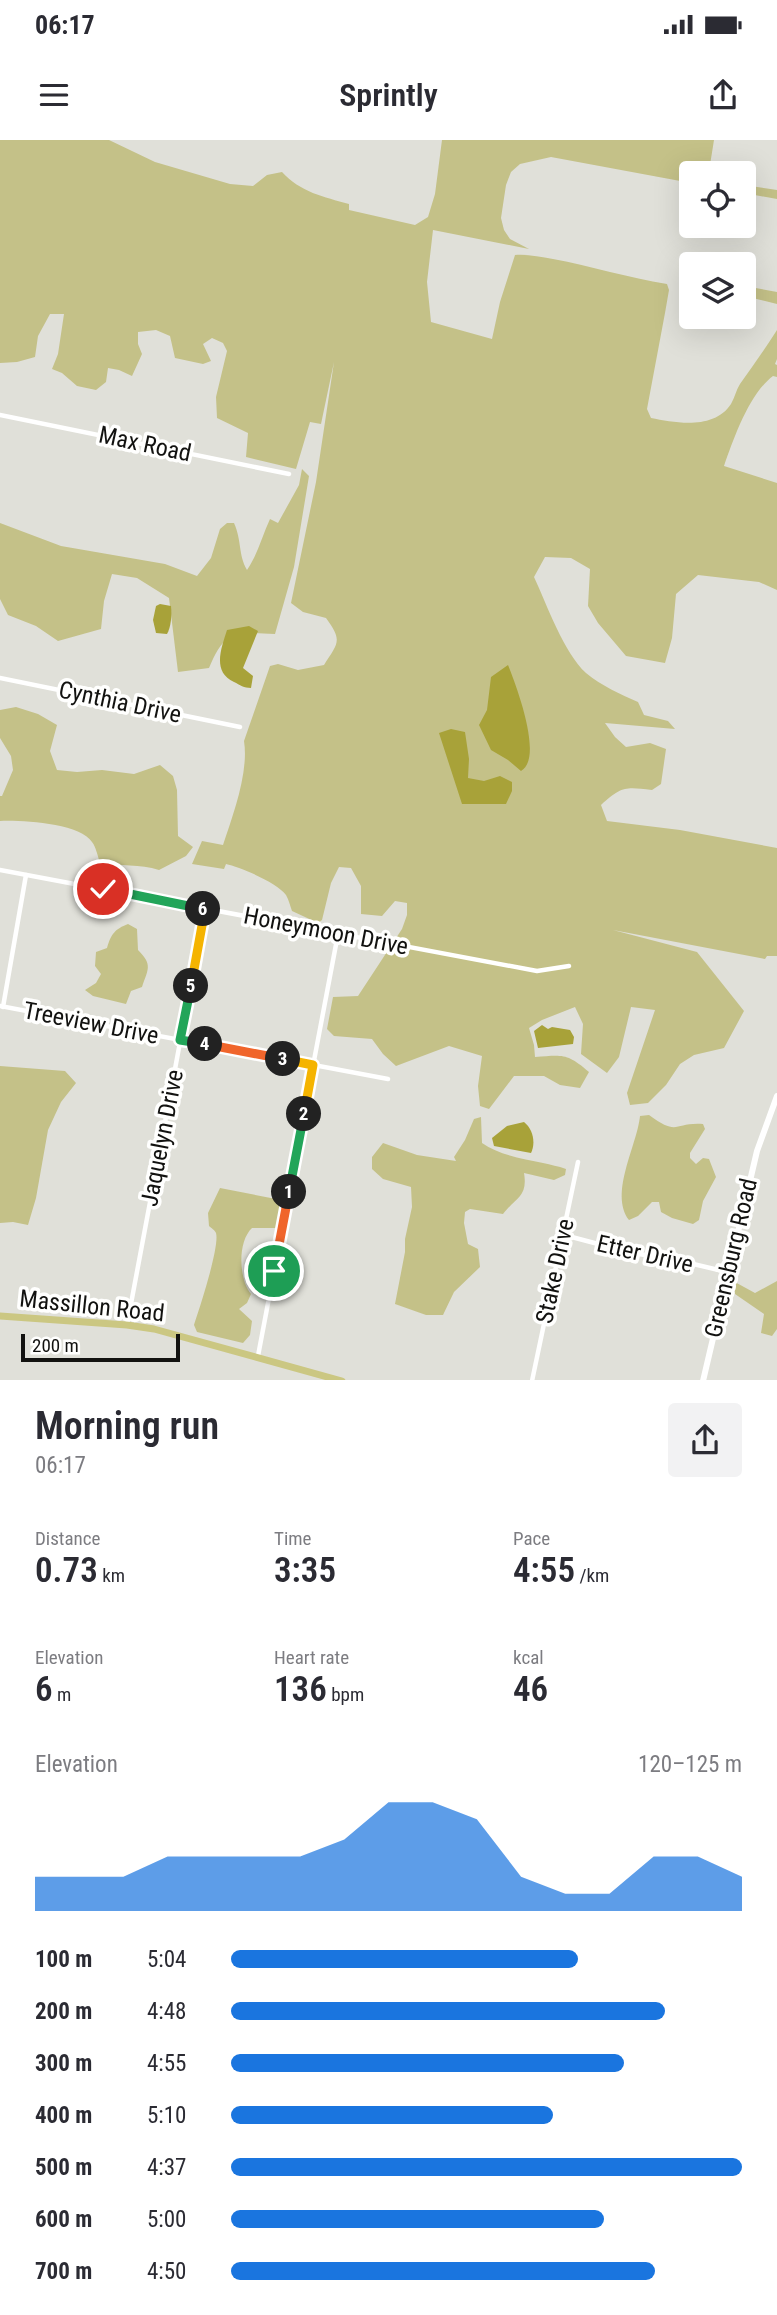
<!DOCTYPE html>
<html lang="en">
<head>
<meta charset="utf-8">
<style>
  body { margin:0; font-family:"Roboto Condensed",sans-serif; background:#f2f2f3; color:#2b2b33; height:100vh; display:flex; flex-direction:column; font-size:26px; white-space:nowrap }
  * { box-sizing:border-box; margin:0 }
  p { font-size:23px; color:#7c7c81 }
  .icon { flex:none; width:38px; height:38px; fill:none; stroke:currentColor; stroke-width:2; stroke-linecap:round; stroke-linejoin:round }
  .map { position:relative; height:1240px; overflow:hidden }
  .panel { display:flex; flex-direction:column; background:#fff; flex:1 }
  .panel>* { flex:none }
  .fabs { position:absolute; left:679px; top:21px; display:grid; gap:14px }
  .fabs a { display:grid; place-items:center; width:77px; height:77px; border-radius:7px; background:#fff; box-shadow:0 7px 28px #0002; font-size:35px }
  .scale { position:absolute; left:21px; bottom:18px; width:159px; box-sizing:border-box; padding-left:7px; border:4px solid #121210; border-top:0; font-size:19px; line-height:24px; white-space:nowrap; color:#121210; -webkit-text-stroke:5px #fffffe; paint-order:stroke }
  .pin { position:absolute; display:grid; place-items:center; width:60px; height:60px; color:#fff; margin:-30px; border:4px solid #fff; border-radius:50%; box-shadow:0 2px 7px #0007 }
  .km { position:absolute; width:35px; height:35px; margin:-18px; border-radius:50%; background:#222; color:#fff; font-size:19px; line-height:35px; text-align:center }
  .round { display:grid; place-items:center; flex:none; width:74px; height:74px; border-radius:7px; background:#f2f2f3 }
  .overview { display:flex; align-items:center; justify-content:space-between; height:119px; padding:0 35px }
  h1 { font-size:38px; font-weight:600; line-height:52px }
  .figures { display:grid; grid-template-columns:repeat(3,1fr); gap:10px; height:119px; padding:7px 35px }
  .figures div { display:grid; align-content:center }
  .figures b { font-size:35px; font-weight:600 }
  .figures small { font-size:19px; font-weight:400 }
  .figures p { font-size:19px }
  .chart { height:196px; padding:14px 35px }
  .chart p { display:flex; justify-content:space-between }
  .chart svg { width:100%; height:126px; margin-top:7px; fill:#1a75df; opacity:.7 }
  ul { padding:0 35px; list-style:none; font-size:23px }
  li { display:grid; grid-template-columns:112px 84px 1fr; align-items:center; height:52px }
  li i { height:18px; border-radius:9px; background:#1a75df }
  .status { display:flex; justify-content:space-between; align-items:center; height:49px; padding:0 35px; background:#fff; direction:ltr }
  .status svg { height:19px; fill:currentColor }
  header { display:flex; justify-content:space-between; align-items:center; height:91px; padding:0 35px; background:#fff; font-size:32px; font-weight:600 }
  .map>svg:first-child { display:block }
  .green { fill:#c4c188 }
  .water { fill:#a8a239 }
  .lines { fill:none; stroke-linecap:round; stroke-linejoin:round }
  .minor { stroke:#fff; stroke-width:4.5 }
  .secondary { stroke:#fff; stroke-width:6 }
  .primary { stroke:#cbc782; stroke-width:7 }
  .split-1-casing { stroke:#fff; stroke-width:14 }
  .split-2-casing { stroke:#fff; stroke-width:14 }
  .split-3-casing { stroke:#fff; stroke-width:14 }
  .split-4-casing { stroke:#fff; stroke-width:14 }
  .split-5-casing { stroke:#fff; stroke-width:14 }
  .split-6-casing { stroke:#fff; stroke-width:14 }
  .split-7-casing { stroke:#fff; stroke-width:14 }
  .split-8-casing { stroke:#fff; stroke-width:14 }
  .split-1 { stroke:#f0652b; stroke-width:9 }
  .split-2 { stroke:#22a559; stroke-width:9 }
  .split-3 { stroke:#f5b400; stroke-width:9 }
  .split-4 { stroke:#f0652b; stroke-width:9 }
  .split-5 { stroke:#22a559; stroke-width:9 }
  .split-6 { stroke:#f5b400; stroke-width:9 }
  .split-7 { stroke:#22a559; stroke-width:9 }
  .split-8 { stroke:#f5b400; stroke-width:9 }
  .labels { text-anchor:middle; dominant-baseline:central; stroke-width:7; stroke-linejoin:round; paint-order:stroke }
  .street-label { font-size:24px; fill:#121210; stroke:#fffffe }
</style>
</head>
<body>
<div class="status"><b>06:17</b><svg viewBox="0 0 49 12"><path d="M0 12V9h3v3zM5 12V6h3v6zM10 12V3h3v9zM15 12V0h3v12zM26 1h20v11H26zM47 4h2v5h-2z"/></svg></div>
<header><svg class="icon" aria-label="menu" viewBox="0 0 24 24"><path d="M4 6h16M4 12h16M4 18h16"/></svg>Sprintly<svg class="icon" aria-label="share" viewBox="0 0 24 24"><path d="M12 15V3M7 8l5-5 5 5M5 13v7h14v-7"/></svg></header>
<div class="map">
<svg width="777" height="1241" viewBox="0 0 777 1241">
  <rect width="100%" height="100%" fill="#e0e0d9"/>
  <g class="green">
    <path d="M0,0h109l46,22 75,22 23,2 14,-11 15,-3c18,20 42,25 67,32v6l66,15 13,-8 7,-23 7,-54h272l-4,25 3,8h-22v10l-140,-26 -31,7 -9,8 -5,13 -5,33 3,12 6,9 19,10 -96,-19 -6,52 4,40 61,17 8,-37 15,-47c13,-1 25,2 38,4 38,7 76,19 114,25l2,6 -4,23 -18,96 4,9c25,5 63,12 80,-14 4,-7 5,-14 9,-20 13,-18 25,-35 37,-54v29l-2,5 2,1v12l-4,-1c-24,18 -39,62 -49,90l53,17v107l-18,-8 -61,-7 -22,19 -4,44 -7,25 -39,-7 -28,-33 -10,-17 2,-37 -19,-11 -26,-1 -11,20c13,28 30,76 52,96 16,13 34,21 52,29l6,13 24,6 7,8 -70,-6 10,14 11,10 24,-4 16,6 -5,35 -9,6c-27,-3 -30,-4 -51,15l6,16 73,9 97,18v108h-10l-2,3 -152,-29 84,22 47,59 -20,37 -30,7 -14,9 -14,21 -18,18 -18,2 -3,-12 28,-83 -24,-3 -12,50 -12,16 -26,-19 2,-30 -8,-17 -33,13 -13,8 5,17 1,12c28,-2 32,-4 54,15l-9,16 -20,-3 -16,-9h-30l-25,33 -9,-3 -2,-20 4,-30 -33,-10 -53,20 -13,-12 -11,-15 -38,-3 -7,-7 6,-32 25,-1 44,-67 5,-14v-12l-12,-2 -13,15 -21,-2v-28l-10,-18 -12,-1 -8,16 -9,37 -4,3 -26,-12c-2,-5 -3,-11 -6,-16 -8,-12 -46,-28 -60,-31l-2,5 -32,-5 10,-23 21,4c10,-30 26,-73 21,-104l26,-75 8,-2 20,6 26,-5c14,-22 19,-24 2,-47l-23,-6 -12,-9 25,-121 18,-120 -13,62 -11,-2 -14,47 -50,-12 2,-24 -31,-15 -1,-21 11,-46 -4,-8 -11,-5 -9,6 8,17 -8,3 -28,-6 -5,-22 -14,-6 -18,2v12l4,10 -10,22 -13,-6 -11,-2 -2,14 -10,8 -19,-4 -15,-13 -10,-4 6,-15 6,-40h-14l-12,22 -3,21 -18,5 -17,1z"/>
    <path d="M744,45l33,5v9l-33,-6z"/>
    <path d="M750,147l27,5v12l-33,-8v-7z"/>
    <path d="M302,329l7,7 -15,91 -19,67c-40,-1 -49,-6 -66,34l-31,4 -9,-74 -32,-20 -25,-4 -8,27 -3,28 -43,12 -22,-15 -28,-11 -8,-16v-76l61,23 104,18 32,12 14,-18 9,-29 7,-6h7c8,18 4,31 13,47 11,-16 15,-34 23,-51l8,4 21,-38z"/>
    <path d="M16,567l22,7 19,11 -7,26 7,19 20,2 25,-2 32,4 26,-9 13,11 4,14 1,46 15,11 -7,9 -27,14c-19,-6 -39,-4 -59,-7 -2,-6 -4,-16 -8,-21 -12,-19 -71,-22 -92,-21v-25h2l11,-26 -2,-14 -11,-18v-28z"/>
    <path d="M128,784l9,5 1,21c15,15 10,19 4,37l-11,4 -5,13 -33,-8 -8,-6 11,-7 5,-9 -6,-8 1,-14 11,-4c4,-14 8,-19 21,-24z"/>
    <path d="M0,926l65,5 11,12 -15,19 -13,28 -12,68 -8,27 -15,-3 -13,1z"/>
    <path d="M649,975c30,22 24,7 54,9l2,5 -15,24v5l6,6 7,-6 6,1 7,18 -13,24 -4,19 -6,4 -21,-6 -11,-6 -2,-10h-7l-14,14 -9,4c-20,-27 8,-74 11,-104z"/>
    <path d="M481,977l1,26c17,12 41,16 61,20 8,2 15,3 23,6l-1,6 -11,5 -30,-7c4,24 -8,24 -21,41l-33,-5 -5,3 -1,11 4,21 10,5 2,18 -26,25 -11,23h-17l-31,-11 10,-52v-13l7,-32 -1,-20 -28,-8 -11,-10v-12l11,-14 34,12 39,6 -2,-4 11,-17 9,-21z"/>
    <path d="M220,1048l61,12 -5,28h-24c-15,14 -13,52 -1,66l-4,9 -8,6 13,12 -2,14 -7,8 -46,-11 -3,-7c5,-15 26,-79 22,-92 -1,-3 -5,-5 -7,-7l-1,-13z"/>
    <path d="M733,1141l22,12 22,-12v48l-5,7 -11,-3 3,-19 -29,-20z"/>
  </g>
  <g class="water">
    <path d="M160,464l11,2c1,9 0,21 -4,28l-11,-1 -3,-13 3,-14z"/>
    <path d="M249,486l9,5 -15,37 10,8 -2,12c-7,0 -11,-3 -17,-6 -22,-10 -13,-33 -7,-52z"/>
    <path d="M508,525c8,20 36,93 13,106l-13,-11 -17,-10 -12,-25 8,-15 4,-33z"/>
    <path d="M451,589l14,3 4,27 -1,19 16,3 16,-5 12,6v9l-6,13h-44l-23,-71z"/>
    <path d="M542,885l6,4 4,-2 18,3 4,7 -1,7 -35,4 -4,-17z"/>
    <path d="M524,982c9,7 12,21 7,31l-37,-7 -2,-8 15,-12z"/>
  </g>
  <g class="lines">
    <g class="minor">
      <path d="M0,275l289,59"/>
      <path d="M0,538l240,49"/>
      <path d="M0,730l537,101 32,-5"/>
      <path d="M0,866l388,73"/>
      <path d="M3,867l23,-132"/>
      <path d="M563,1098l5,-2 64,17 40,6 55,13"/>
      <path d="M127,1185l78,-416"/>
      <path d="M258,1216l80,-422"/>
      <path d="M532,1241l46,-219"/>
    </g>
    <path class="secondary" d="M703,1241l54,-230 20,-55"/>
    <path class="primary" d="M0,1176l127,9 27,4 188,52"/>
  </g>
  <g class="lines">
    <g class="split-1-casing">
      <path id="split-1" d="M274,1131l15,-79"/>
    </g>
    <g class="split-2-casing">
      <path id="split-2" d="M289,1052l15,-78"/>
    </g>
    <g class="split-3-casing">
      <path id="split-3" d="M283,919l30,6 -9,49"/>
    </g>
    <g class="split-4-casing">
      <path id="split-4" d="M205,904l78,15"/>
    </g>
    <g class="split-5-casing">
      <path id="split-5" d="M191,846l-11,54 25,4"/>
    </g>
    <g class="split-6-casing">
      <path id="split-6" d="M191,846l14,-77h-2"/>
    </g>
    <g class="split-7-casing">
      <path id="split-7" d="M125,753l78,16"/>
    </g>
    <g class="split-8-casing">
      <path id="split-8" d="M103,749l22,4"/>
    </g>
    <use href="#split-1" class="split-1"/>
    <use href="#split-2" class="split-2"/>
    <use href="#split-3" class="split-3"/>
    <use href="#split-4" class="split-4"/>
    <use href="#split-5" class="split-5"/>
    <use href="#split-6" class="split-6"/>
    <use href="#split-7" class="split-7"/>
    <use href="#split-8" class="split-8"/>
  </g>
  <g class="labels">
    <g class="street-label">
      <text transform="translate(145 304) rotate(12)">Max Road</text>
      <text transform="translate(120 562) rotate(12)">Cynthia Drive</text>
      <text transform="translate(326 791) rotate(11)">Honeymoon Drive</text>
      <text transform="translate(91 883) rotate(11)">Treeview Drive</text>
      <text transform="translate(162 998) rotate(-79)">Jaquelyn Drive</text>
      <text transform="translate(645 1114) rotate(13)">Etter Drive</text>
      <text transform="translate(731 1118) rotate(-77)">Greensburg Road</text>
      <text transform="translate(555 1131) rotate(-78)">Stake Drive</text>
      <text transform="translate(92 1166) rotate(6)">Massillon Road</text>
    </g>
  </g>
</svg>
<div class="fabs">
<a><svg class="icon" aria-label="locate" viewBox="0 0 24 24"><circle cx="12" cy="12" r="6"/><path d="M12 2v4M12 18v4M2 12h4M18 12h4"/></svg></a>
<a><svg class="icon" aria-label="layers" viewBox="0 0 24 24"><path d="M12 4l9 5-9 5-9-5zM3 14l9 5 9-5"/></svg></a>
</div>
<div class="scale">200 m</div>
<div class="pin" style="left:274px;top:1131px;background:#1e9e55"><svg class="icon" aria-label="arrive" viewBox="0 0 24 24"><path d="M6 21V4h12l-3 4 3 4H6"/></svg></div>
<div class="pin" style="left:103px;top:749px;background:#d93025"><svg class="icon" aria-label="check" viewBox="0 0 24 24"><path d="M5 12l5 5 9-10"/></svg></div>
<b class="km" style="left:289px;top:1052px">1</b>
<b class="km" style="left:304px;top:974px">2</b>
<b class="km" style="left:283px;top:919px">3</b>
<b class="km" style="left:205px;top:904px">4</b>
<b class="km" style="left:191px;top:846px">5</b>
<b class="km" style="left:203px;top:769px">6</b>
</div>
<section class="panel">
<div class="overview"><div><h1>Morning run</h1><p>06:17</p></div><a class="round"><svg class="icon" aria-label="share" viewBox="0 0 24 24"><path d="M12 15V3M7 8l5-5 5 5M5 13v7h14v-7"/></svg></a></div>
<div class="figures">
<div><p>Distance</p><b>0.73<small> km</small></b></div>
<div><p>Time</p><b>3:35</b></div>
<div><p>Pace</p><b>4:55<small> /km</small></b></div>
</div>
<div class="figures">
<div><p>Elevation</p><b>6<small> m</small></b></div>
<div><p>Heart rate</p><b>136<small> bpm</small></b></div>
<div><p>kcal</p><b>46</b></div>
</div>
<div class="chart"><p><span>Elevation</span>120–125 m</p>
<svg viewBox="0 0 160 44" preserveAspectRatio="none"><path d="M0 44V32L10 32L20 32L30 25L40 25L50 25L60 25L70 19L80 6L90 6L100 12L110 32L120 38L130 38L140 25L150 25L160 32V44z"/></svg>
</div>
<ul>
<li><b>100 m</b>5:04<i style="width:68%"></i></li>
<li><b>200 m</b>4:48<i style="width:85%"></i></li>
<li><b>300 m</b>4:55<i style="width:77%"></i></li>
<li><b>400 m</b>5:10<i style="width:63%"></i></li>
<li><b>500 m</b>4:37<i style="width:100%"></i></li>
<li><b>600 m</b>5:00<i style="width:73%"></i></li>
<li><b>700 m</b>4:50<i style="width:83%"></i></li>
</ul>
</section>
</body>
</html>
